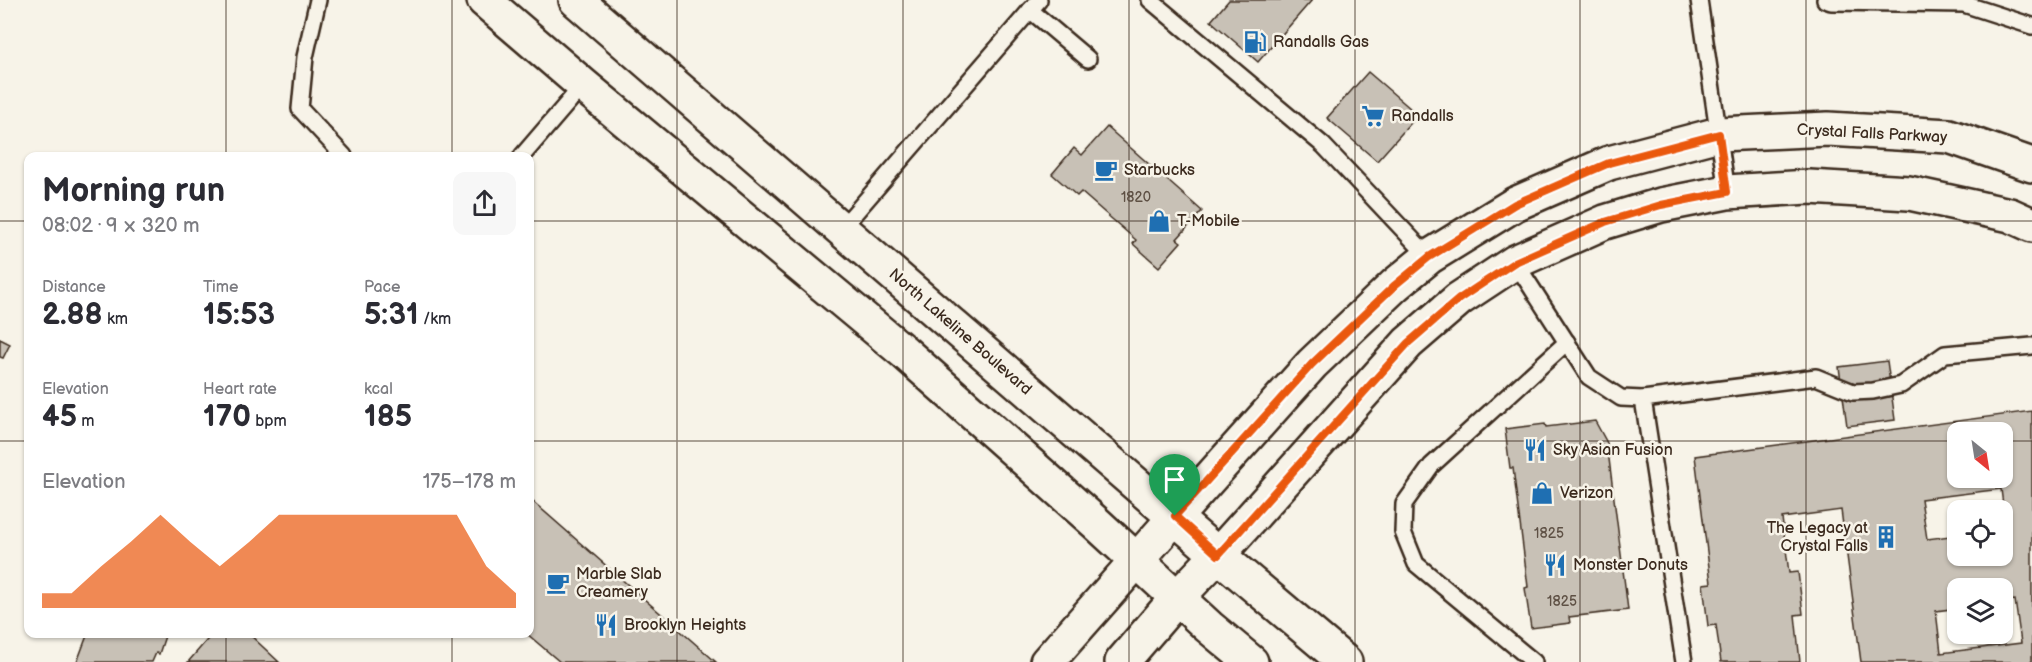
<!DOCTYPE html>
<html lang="en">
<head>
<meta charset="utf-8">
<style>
  body { margin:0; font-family:"Balsamiq Sans",sans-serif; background:#f7f7f7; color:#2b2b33; height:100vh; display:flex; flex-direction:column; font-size:22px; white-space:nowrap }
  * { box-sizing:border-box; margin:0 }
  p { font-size:20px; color:#7c7c81 }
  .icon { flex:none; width:33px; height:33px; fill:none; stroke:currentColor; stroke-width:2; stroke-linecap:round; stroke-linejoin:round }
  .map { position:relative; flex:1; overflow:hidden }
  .side { position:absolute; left:24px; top:152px; width:510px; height:486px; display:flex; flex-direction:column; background:#fff; border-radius:12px; box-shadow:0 2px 4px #0004 }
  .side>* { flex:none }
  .needle { width:39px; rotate:150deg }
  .controls { position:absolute; left:1947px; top:422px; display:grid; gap:12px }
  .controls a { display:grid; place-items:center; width:66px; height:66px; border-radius:12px; background:#fff; box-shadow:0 2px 4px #0004; font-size:30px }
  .pin { position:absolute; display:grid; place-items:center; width:51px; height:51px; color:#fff; margin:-62px -26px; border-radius:50% 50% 50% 0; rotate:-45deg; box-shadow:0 0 6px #0007 }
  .pin .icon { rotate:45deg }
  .round { display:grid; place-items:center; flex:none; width:63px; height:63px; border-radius:12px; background:#f7f7f7 }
  .head { display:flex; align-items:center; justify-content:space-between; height:102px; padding:0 18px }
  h1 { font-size:33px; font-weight:700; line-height:45px }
  .metrics { display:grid; grid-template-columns:repeat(3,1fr); gap:9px; height:102px; padding:6px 18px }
  .metrics div { display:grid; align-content:center }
  .metrics b { font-size:30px; font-weight:700 }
  .metrics small { font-size:16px; font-weight:400 }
  .metrics p { font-size:16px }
  .chart { height:168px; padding:12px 18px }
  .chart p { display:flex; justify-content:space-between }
  .chart svg { width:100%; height:108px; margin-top:6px; fill:#ea580c; opacity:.7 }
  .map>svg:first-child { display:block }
  .building { fill:#c8c1b6; stroke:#3b2a1e; stroke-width:1.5; fill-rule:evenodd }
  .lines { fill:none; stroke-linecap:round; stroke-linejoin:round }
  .service-casing { stroke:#3b2a1e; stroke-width:20 }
  .tertiary-casing { stroke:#3b2a1e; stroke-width:38 }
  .secondary-casing { stroke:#3b2a1e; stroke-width:38 }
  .service { stroke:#f7f3e8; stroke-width:15 }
  .tertiary { stroke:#f7f3e8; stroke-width:33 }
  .secondary { stroke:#f7f3e8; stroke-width:33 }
  .route-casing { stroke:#fff; stroke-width:12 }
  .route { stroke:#ea580c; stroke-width:8 }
  .grid { fill:none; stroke:#3b2a1e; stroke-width:1.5; stroke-opacity:0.55 }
  .labels { text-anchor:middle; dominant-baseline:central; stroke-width:5; stroke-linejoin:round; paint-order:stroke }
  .number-label { font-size:14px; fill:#5e5044 }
  .poi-label { font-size:16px; fill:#3b2a1e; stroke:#f7f3e8; text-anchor:start }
  .street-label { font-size:16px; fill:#3b2a1e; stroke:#f7f3e8 }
</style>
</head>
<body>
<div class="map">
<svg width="2032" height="662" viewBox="0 0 2032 662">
  <rect width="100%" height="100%" fill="#f7f3e8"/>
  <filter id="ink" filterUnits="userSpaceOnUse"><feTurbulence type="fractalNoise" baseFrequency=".0167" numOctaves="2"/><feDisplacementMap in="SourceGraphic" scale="12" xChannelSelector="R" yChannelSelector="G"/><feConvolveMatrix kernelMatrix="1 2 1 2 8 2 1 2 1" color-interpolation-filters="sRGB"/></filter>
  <g filter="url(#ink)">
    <g class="building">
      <path d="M1229,0h83l-54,62 -47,-41z"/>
      <path d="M1368,72l50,43 -41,46 -50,-43z"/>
      <path d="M1107,127l95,84 -25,28 4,3 -22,25 -26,-23 3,-4 -55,-48 -4,4 -25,-22 22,-26 8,7z"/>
      <path d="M0,339l10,5 -7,14 -3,-1z"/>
      <path d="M1887,361l8,59 -48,6 -8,-59z"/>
      <path d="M2032,411v251h-171l-20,-152 -59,8 7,55 9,-1 5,42 -8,1 5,47h-79l-5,-37 -8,1 -5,-42 8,-1 -16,-127zM1958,432h44v45h-44zM2001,489l5,40h-4v26h-44v-20l-31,4 -6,-40zM1958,588h44v14l13,-2 6,43 -80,10 -5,-42 22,-3z"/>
      <path d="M1595,421l12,22 21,167 -59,7 1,6 -39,5 -6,-40 3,-1 -15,-119h-3l-5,-39 40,-5 1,3z"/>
      <path d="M530,499l186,163h-156l-34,-29h4z"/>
      <path d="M88,633h78l-7,21 -3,-1 -4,9h-75z"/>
      <path d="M213,633h35l31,29h-91z"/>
    </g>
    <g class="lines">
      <g class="service-casing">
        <g id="service">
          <path d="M318,0l-13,57 -5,52 44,47"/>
          <path d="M1150,0l173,145 106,112"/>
          <path d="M1699,0l28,192"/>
          <path d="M1825,0l6,2 133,2 68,22"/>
          <path d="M1030,10l58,49"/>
          <path d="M522,156l61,-71"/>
          <path d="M841,229l198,-229"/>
          <path d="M1515,262l74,115 32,21 22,1"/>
          <path d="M1534,662l-118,-98 -13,-32 1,-28 27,-38 136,-124"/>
          <path d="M1684,662l-41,-263 173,-22 37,15 20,-1 28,-6 44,-31 87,-8"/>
        </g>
      </g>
      <g class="tertiary-casing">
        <g id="tertiary">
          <path d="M1175,517l137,-153 83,-79 34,-28 86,-53 94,-41 110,-29 109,-5 121,7 83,29"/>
          <path d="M1218,555l190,-212 51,-44 56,-37 90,-40 56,-17 66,-13 82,-5 100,6 101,22 22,10"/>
        </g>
      </g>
      <g class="secondary-casing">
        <g id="secondary">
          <path d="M484,0l99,85 321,267 192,171 113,104 42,35"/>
          <path d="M576,0l642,555 127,107"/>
          <path d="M1047,662l128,-145"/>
          <path d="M1122,662l55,-64 41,-43"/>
        </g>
      </g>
      <use href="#service" class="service"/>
      <use href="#tertiary" class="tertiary"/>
      <use href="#secondary" class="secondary"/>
    </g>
  </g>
  <g class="lines" filter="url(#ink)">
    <g class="route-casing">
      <path id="route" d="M1719,134l8,58 -66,13 -56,17 -90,40 -56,37 -51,44 -190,212 -43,-39 137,-152 83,-79 34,-28 86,-53 94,-41z"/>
    </g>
    <use href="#route" class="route"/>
  </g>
  <path class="grid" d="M226,0v156M452,0v156M677,0v662M903,0v662M1129,0v662M1355,0v662M1580,0v662M1806,0v662M0,221h28M530,221h1502M0,441h28M530,441h1428M2002,441h30M226,633v29M452,633v29"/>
  <defs>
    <g id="fuel-bare" transform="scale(1.8)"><path d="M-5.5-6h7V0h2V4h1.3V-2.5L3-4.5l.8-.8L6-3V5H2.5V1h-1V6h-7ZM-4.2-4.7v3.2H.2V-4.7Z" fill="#1f6fb2" stroke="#f7f3e8" stroke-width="2.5" paint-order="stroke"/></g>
    <g id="supermarket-bare" transform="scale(1.8)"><path d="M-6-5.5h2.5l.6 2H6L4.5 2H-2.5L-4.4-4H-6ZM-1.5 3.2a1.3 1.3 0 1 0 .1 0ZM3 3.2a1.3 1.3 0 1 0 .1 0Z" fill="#1f6fb2" stroke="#f7f3e8" stroke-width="2.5" paint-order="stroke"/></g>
    <g id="cafe-bare" transform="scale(1.8)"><path d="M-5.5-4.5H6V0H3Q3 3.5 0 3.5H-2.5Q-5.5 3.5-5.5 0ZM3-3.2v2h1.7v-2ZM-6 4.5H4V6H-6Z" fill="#1f6fb2" stroke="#f7f3e8" stroke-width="2.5" paint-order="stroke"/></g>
    <g id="shop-bare" transform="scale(1.8)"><path d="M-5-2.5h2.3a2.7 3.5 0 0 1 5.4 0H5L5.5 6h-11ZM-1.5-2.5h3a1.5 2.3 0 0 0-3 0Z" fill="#1f6fb2" stroke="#f7f3e8" stroke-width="2.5" paint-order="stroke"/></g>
    <g id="restaurant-bare" transform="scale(1.8)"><path d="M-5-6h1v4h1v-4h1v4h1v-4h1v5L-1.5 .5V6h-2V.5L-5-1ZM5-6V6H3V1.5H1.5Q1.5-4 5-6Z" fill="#1f6fb2" stroke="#f7f3e8" stroke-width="2.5" paint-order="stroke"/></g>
    <g id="building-bare" transform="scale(1.8)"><path d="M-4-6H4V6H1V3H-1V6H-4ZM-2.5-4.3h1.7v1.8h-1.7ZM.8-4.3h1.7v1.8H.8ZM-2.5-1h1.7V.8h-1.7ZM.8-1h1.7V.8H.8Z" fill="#1f6fb2" stroke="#f7f3e8" stroke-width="2.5" paint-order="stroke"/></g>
  </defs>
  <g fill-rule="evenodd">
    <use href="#fuel-bare" x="1255" y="42"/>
    <use href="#supermarket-bare" x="1373" y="116"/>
    <use href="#cafe-bare" x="1106" y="170"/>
    <use href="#shop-bare" x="1159" y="221"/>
    <use href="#restaurant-bare" x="1535" y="450"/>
    <use href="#shop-bare" x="1542" y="493"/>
    <use href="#building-bare" x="1886" y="537"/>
    <use href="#restaurant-bare" x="1555" y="565"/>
    <use href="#cafe-bare" x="558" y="583"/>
    <use href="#restaurant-bare" x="606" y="625"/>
  </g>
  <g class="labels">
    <g class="number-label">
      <text x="1136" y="197">1820</text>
      <text x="1549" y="533">1825</text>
      <text x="1562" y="601">1825</text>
    </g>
    <g class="poi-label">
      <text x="1273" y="42">Randalls Gas</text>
      <text x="1391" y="116">Randalls</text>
      <text x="1124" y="170">Starbucks</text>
      <text x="1177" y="221">T-Mobile</text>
      <text x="1553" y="450">Sky Asian Fusion</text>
      <text x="1560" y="493">Verizon</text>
      <text x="1868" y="528" text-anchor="end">The Legacy at<tspan x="1868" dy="18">Crystal Falls</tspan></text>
      <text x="1573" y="565">Monster Donuts</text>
      <text x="576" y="574">Marble Slab<tspan x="576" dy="18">Creamery</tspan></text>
      <text x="624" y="625">Brooklyn Heights</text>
    </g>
    <g class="street-label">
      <text transform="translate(1872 134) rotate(3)">Crystal Falls Parkway</text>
      <text transform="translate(960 332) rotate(41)">North Lakeline Boulevard</text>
    </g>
  </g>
</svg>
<div class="controls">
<a><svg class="needle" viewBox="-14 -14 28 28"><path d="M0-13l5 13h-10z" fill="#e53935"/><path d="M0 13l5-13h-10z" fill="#7c7c81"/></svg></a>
<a><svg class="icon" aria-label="locate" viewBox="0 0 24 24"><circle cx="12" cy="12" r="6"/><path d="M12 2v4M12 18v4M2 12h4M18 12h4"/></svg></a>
<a><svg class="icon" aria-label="layers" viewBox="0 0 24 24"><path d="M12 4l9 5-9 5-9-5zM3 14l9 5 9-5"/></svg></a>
</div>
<div class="pin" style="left:1175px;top:516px;background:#1e9e55"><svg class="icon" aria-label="arrive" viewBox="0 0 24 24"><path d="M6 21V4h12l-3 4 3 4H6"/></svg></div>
<section class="side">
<div class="head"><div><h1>Morning run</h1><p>08:02 · 9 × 320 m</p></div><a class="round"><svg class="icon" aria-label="share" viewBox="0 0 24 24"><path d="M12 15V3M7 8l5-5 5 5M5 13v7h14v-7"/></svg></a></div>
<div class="metrics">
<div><p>Distance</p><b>2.88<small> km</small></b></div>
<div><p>Time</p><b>15:53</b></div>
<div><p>Pace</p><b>5:31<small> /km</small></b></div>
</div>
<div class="metrics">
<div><p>Elevation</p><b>45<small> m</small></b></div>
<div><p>Heart rate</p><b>170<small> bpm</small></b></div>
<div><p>kcal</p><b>185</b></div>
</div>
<div class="chart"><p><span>Elevation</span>175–178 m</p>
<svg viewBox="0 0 160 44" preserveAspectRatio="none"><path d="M0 44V38L10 38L20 27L30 17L40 6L50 17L60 27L70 17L80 6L90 6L100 6L110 6L120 6L130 6L140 6L150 27L160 38V44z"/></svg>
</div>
</section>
</div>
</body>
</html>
